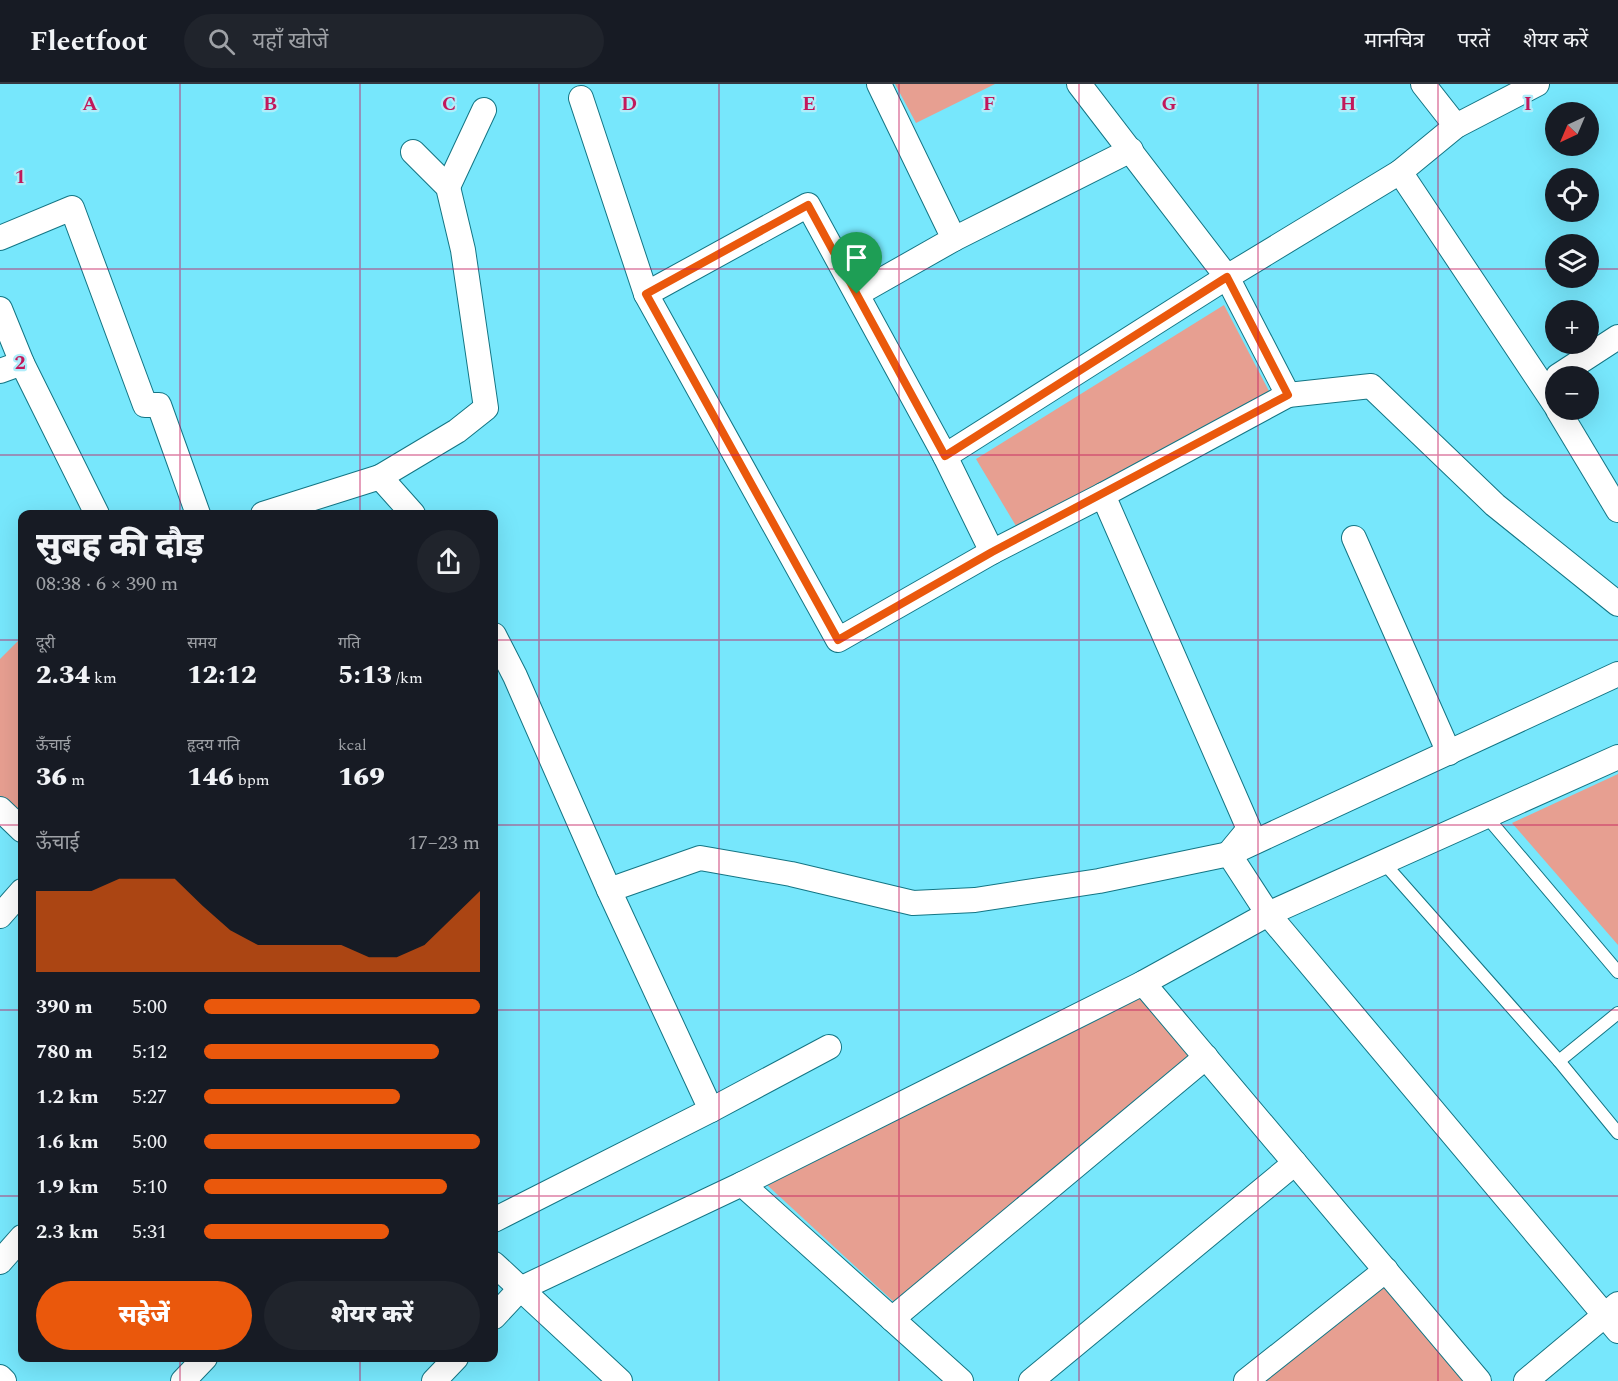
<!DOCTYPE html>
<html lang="hi">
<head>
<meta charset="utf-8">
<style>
  body { margin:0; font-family:Spectral,"Noto Sans Devanagari",serif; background:#20242c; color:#f1f3f6; height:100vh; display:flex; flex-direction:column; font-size:22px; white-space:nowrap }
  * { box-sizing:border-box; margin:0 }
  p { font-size:20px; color:#9ea1a6 }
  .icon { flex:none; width:33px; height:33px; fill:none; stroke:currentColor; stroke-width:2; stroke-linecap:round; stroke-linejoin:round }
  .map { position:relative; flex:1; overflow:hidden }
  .sheet { position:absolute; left:18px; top:426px; width:480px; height:852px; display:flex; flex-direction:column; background:#171b24; border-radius:12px; box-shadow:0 6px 24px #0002 }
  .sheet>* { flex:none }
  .needle { width:39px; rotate:224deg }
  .controls { position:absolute; left:1545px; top:18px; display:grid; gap:12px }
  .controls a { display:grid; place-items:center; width:54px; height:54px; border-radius:50%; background:#171b24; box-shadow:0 6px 24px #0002; font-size:30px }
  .pin { position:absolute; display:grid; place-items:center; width:51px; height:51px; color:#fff; margin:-62px -26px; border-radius:50% 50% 50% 0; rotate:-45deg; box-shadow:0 0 6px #0007 }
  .pin .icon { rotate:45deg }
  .round { display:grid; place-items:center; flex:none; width:63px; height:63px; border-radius:32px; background:#20242c }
  .head { display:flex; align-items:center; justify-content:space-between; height:102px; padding:0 18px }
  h1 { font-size:33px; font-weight:800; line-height:45px }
  .metrics { display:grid; grid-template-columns:repeat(3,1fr); gap:9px; height:102px; padding:6px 18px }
  .metrics div { display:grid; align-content:center }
  .metrics b { font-size:26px; font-weight:800 }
  .metrics small { font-size:16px; font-weight:400 }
  .metrics p { font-size:16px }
  .chart { height:168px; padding:12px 18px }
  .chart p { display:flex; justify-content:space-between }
  .chart svg { width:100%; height:108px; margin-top:6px; fill:#ea580c; opacity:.7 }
  .action { display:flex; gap:12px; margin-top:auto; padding:12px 18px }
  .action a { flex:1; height:69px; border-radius:36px; background:#ea580c; color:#fff; font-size:24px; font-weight:800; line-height:69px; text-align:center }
  .action a+a { background:#20242c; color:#f1f3f6 }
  ul { padding:0 18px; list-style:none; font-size:20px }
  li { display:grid; grid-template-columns:96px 72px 1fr; align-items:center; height:45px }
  li i { height:15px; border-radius:8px; background:#ea580c }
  header { display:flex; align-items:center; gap:36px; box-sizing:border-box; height:84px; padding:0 30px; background:#171b24; border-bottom:2px solid #363941 }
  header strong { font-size:28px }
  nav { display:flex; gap:33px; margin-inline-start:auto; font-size:21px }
  .search { width:420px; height:54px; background:#20242c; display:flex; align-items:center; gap:15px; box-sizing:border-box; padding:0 21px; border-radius:33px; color:#9ea1a6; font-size:22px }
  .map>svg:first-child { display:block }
  .park { fill:#e79f91 }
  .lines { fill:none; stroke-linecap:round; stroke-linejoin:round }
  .lane-casing { stroke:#137584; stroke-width:14 }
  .street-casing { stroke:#137584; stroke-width:26 }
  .lane { stroke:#fff; stroke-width:12 }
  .street { stroke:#fff; stroke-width:24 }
  .route-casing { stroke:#fff; stroke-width:12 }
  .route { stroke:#ea580c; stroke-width:8 }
  .grid { fill:none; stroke:#c2185b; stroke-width:1.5; stroke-opacity:0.55 }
  .grid-label { font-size:20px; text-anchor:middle; font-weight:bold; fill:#c2185b; stroke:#b0edfa; stroke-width:4.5; stroke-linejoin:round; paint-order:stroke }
</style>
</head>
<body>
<header>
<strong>Fleetfoot</strong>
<div class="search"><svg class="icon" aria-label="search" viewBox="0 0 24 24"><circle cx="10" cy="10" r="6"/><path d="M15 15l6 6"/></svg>यहाँ खोजें</div>
<nav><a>मानचित्र</a><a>परतें</a><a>शेयर करें</a></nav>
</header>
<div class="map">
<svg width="1618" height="1297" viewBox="0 0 1618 1297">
  <rect width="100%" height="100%" fill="#77e7fc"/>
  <g class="park">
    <path d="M895,0h100l-79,39z"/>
    <path d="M1224,221l46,88 -251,138 -43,-72z"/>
    <path d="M22,553v180l-22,-20v-138z"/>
    <path d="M1618,690v171l-106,-122z"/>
    <path d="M1146,903l46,68 -297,248 -129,-119z"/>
    <path d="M1377,1194l87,103h-208z"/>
  </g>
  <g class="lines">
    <g class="lane-casing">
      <g id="lane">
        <path d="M1486,732l132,156"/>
        <path d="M1383,778l176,199 59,72"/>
        <path d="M1559,977l59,-48"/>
      </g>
    </g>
    <g class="street-casing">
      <g id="street">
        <path d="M1079,0l148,193 61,118 -185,100"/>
        <path d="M1423,0l33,42"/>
        <path d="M1537,0l-81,42 -56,46 156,234"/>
        <path d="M581,14l65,196 192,346 154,-88 111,-57 146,334 -19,23"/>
        <path d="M448,103l36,-77"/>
        <path d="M0,154l72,-30 73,197h14l39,109"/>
        <path d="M954,155l177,-89"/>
        <path d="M646,210l162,-89 137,251 47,96"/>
        <path d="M857,210l97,-55 -75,-155"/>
        <path d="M0,225l22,54 75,151"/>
        <path d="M0,287l22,-8"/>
        <path d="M1558,292l60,-39"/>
        <path d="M1288,311l83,-9 124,119 123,99"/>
        <path d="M1558,326l60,100"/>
        <path d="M945,372l282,-179 173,-105"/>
        <path d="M380,393l77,-46 29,-23 -23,-158 -15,-63 -35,-35"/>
        <path d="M263,430l117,-37 33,37"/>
        <path d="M1354,454l95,215"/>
        <path d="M494,551l21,41 94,214 91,-32 91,16 122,29 62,-3 124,-19 130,-27 389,-180"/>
        <path d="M0,725l22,21"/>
        <path d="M1229,770l39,60 350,417"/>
        <path d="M609,806l102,220"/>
        <path d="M0,832l22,-25"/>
        <path d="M1143,899l336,398"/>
        <path d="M742,1100l401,-201 125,-69 350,-157"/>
        <path d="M494,1136l217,-110 118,-63"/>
        <path d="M0,1178l22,-25"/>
        <path d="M494,1180l126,117"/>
        <path d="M494,1233l26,-28 222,-105 219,197"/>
        <path d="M892,1235l314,-262"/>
        <path d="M0,1293l4,4"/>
        <path d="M183,1297l22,-23"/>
        <path d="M434,1297l22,-23"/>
        <path d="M1031,1297l264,-218"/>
        <path d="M1246,1297l140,-111"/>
        <path d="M1526,1297l92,-77"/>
      </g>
    </g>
    <use href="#lane" class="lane"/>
    <use href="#street" class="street"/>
  </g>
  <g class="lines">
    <g class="route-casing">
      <path id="route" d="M808,121l137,251 282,-179 61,118 -296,157 -154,88 -192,-346z"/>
    </g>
    <use href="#route" class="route"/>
  </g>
  <path class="grid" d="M180,0v430M360,0v430M539,0v1297M719,0v1297M899,0v1297M1079,0v1297M1258,0v1297M1438,0v1297M0,185h1556M1588,185h30M0,371h1618M0,556h22M494,556h1124M0,741h22M494,741h1124M0,926h22M494,926h1124M0,1112h22M494,1112h1124M180,1274v23M360,1274v23"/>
  <g class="grid-label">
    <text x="90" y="26">A</text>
    <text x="270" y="26">B</text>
    <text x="449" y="26">C</text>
    <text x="629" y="26">D</text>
    <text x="809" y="26">E</text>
    <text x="989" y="26">F</text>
    <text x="1169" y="26">G</text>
    <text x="1348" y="26">H</text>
    <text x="1528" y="26">I</text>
    <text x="20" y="99">1</text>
    <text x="20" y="285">2</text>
  </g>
</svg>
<div class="controls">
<a><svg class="needle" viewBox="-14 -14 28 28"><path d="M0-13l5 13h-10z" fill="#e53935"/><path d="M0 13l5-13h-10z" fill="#9ea1a6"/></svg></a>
<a><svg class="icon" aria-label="locate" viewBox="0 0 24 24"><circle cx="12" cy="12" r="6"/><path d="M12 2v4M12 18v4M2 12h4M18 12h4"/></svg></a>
<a><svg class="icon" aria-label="layers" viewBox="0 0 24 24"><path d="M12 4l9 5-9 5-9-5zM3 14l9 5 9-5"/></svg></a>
<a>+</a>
<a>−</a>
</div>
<div class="pin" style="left:857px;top:210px;background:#1e9e55"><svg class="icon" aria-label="arrive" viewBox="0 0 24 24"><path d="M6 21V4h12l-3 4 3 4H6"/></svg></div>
<section class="sheet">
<div class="head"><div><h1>सुबह की दौड़</h1><p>08:38 · 6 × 390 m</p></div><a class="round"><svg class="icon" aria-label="share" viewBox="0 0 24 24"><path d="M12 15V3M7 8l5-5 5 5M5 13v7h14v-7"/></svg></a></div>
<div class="metrics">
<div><p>दूरी</p><b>2.34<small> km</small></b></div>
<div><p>समय</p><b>12:12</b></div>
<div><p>गति</p><b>5:13<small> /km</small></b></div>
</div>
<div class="metrics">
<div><p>ऊँचाई</p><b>36<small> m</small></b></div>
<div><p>हृदय गति</p><b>146<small> bpm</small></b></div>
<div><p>kcal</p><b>169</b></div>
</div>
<div class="chart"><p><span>ऊँचाई</span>17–23 m</p>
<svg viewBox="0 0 160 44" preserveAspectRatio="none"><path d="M0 44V11L10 11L20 11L30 6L40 6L50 6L60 17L70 27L80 33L90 33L100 33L110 33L120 38L130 38L140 33L150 22L160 11V44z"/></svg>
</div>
<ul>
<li><b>390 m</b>5:00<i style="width:100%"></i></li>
<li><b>780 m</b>5:12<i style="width:85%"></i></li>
<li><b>1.2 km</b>5:27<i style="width:71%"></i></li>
<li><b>1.6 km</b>5:00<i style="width:100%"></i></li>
<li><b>1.9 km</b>5:10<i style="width:88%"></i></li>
<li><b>2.3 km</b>5:31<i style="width:67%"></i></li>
</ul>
<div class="action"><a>सहेजें</a><a>शेयर करें</a></div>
</section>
</div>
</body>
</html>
